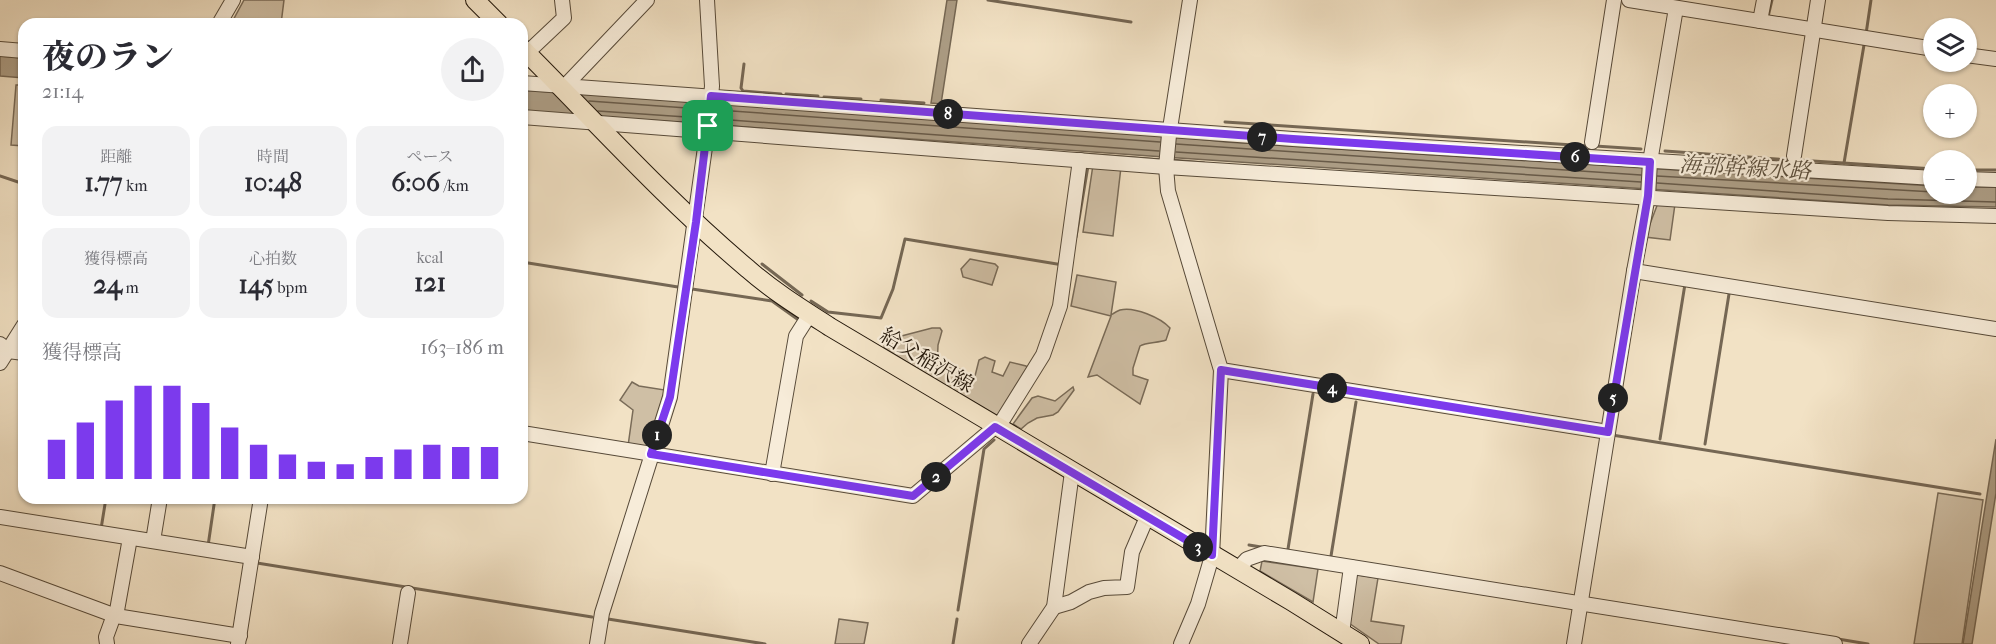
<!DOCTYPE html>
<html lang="ja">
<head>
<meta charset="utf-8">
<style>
  body { margin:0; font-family:"IM FELL French Canon","Noto Serif JP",serif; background:#f2f2f3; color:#2b2b33; height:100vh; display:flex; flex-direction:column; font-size:22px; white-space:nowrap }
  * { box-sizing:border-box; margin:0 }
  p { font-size:20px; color:#7c7c81 }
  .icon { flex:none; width:33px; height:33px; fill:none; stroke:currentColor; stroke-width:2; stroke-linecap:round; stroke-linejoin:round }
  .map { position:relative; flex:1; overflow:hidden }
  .details { position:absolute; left:18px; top:18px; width:510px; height:486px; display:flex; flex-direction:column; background:#fff; border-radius:18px; box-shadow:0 2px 4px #0004 }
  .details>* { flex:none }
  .buttons { position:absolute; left:1923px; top:18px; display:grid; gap:12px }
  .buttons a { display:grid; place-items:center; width:54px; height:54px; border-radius:50%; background:#fff; box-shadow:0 2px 4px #0004; font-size:30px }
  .pin { position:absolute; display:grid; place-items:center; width:51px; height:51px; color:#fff; margin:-26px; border-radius:12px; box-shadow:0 3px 9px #0006 }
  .km { position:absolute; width:30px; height:30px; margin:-15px; border-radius:50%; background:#222; color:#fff; font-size:16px; line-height:30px; text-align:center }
  .round { display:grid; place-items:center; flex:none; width:63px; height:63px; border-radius:32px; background:#f2f2f3 }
  .overview { display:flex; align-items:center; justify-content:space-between; height:102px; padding:0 24px }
  h1 { font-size:33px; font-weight:800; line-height:45px }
  .stats { display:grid; grid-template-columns:repeat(3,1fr); gap:9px; height:102px; padding:6px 24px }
  .stats div { display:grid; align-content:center; border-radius:15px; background:#f2f2f3; text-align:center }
  .stats b { font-size:26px; font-weight:800 }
  .stats small { font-size:16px; font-weight:400 }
  .stats p { font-size:16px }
  .chart { height:168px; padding:12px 24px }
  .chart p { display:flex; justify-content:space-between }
  .chart svg { width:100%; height:108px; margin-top:6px; stroke:#7c3aed; stroke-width:6 }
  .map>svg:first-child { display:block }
  .green { fill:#cfbfa5; stroke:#796b58; stroke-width:1.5 }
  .water { fill:#ac9d85; stroke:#756754; stroke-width:1.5 }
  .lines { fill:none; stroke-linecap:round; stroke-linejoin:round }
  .shore { stroke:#685a48; stroke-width:1.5 }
  .stream { stroke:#756754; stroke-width:3 }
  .minor-casing { stroke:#574a39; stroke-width:16 }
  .major-casing { stroke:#23170a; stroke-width:20 }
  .minor { stroke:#f7ecd9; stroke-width:14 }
  .major { stroke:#f2e2c5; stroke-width:18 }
  .route-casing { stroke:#fff; stroke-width:12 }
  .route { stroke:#7c3aed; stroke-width:8 }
  .labels { text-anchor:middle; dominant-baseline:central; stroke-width:4.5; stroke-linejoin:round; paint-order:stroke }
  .street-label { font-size:21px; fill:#23170a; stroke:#f7ecd9 }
  .water-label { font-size:22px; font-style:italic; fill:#5a4d3b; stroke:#f7ecd9 }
</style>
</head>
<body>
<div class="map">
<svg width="1996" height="644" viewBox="0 0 1996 644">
  <rect width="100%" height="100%" fill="#f2e2c5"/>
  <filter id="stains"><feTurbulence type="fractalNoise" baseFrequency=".00333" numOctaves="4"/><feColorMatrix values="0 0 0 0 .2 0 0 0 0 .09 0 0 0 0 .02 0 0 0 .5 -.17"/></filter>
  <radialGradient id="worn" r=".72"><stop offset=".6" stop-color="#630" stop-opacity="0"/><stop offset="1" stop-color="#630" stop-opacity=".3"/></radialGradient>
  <g class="green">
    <path d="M244,0h40l-3,24h-50z"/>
    <path d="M16,85h8v61l-13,-1z"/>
    <path d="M1093,165l28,2 -8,69 -30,-4z"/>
    <path d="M1658,203l17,1 -5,36 -25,-3z"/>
    <path d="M970,259l25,5 3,3 -6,18 -29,-8 -2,-8z"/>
    <path d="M1077,275l39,7 -5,33c3,-2 6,-4 9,-5 14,-4 41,8 50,18l-4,12c-8,3 -20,2 -26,6l-7,22v7l15,5 -8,24 -43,-29 -9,2 23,-61 -40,-10z"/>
    <path d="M932,328h8l2,3 -4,14 -1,26 7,1 5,-5 11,2v8l12,3h2l5,-20 6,-3 10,4 -3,11 11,4 7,-14 16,4 2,2 -27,46 -7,2 -110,-68 1,-5 5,-4z"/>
    <path d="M632,382l7,4 26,4 -17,56 -4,2 -16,-2 5,-36 -13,-10z"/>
    <path d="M1073,387l1,3 -16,22 -5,3 -16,3 -9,5 -7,6 -8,-5 19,-26 6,-2 17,5z"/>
    <path d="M1938,493l45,7 -21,144h-48z"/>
    <path d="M1262,561l56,8 -5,33 -53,-31z"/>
    <path d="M1352,574l26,4 -7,43 33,5 -3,18h-22l-33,-23z"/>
    <path d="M839,619l29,4 -4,21h-29z"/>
  </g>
  <g class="water">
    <path d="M947,0h10l-16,104 -10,-1z"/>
    <path d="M0,56l24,2v20l-24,-2z"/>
    <path d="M522,90l638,45 66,7 707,44 1,8h32l1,-7h29v20l-108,-2 -724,-48 -642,-46z"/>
    <path d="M1996,439v54l-24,151h-9z"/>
  </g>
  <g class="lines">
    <g class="shore">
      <path d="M589,101l112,8"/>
      <path d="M718,110l442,32"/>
      <path d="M598,111l103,7"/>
      <path d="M717,119l442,32"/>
      <path d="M1176,144l465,31"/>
      <path d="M1176,152l465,30"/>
      <path d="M1657,176l277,16"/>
      <path d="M1657,183l231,16 108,3"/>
    </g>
    <g class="stream">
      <path d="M988,0l143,22"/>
      <path d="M1768,17l4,-17"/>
      <path d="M1866,34l5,-34"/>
      <path d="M744,64l-3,24 2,3 38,3"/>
      <path d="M786,94l32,2"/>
      <path d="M824,97l37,2"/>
      <path d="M881,100l43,3"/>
      <path d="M1225,122l363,24"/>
      <path d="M1595,146l46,3"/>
      <path d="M1665,151l124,9"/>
      <path d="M1082,154l81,6"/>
      <path d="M1172,160l32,3"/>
      <path d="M1798,160l136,9"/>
      <path d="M1844,163l20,-118"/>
      <path d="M1966,170h30"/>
      <path d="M0,176l24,8"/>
      <path d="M1076,237l12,-71"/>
      <path d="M522,262l156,25"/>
      <path d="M762,264l40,31"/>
      <path d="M692,289l80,12 28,20"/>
      <path d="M811,301l17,11 53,6 12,-29 12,-50 158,26"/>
      <path d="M1612,435l368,59"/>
      <path d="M1660,439l25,-155"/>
      <path d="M1705,444l24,-150"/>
      <path d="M101,529l5,-31"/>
      <path d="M1249,545l12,2"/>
      <path d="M208,546l7,-48"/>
      <path d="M1288,549l25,-155"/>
      <path d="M1331,556l25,-154"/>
      <path d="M257,563l335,54"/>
      <path d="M958,610l26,-161 10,-9"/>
      <path d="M608,619l157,25"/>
      <path d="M1838,639l30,5"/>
      <path d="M953,644l4,-25"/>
    </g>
    <g class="minor-casing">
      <g id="minor">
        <path d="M1629,0l305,49"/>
        <path d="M1760,21l4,-21"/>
        <path d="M219,24l14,-24"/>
        <path d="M0,49l24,2"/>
        <path d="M527,53l37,-35 -2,-18"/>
        <path d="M1966,55l30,4"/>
        <path d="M522,83l771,56 641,39"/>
        <path d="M565,86l82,-86"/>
        <path d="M522,117l644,50 722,46 108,3"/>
        <path d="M1592,142l22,-142"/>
        <path d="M1794,156l24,-156"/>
        <path d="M1966,179l30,1"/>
        <path d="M1634,271l362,58"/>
        <path d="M0,344l8,7 16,2"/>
        <path d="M0,363l24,-38"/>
        <path d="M1221,370l387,62"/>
        <path d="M522,433l391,63 89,-75 41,-66 17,-49 20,-146"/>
        <path d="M772,474l24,-138 14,-22"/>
        <path d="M0,517l252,40"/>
        <path d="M153,541l7,-43"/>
        <path d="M1237,570l10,-11 17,-6 571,91"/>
        <path d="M0,573l116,43 124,20"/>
        <path d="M1054,607l17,-5 18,-10 15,-4 23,-1 5,-35 15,-35"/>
        <path d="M116,616l14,-78"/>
        <path d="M1342,633l9,-66"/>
        <path d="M107,644l-1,-7 8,-22"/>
        <path d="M238,644l23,-146"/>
        <path d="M400,644l8,-51"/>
        <path d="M597,644l5,-31 68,-216 38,-271 4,-40 -5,-86"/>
        <path d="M1029,644l25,-37 18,-135"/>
        <path d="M1181,644l17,-40 14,-48 9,-186 -53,-179 -2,-24 3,-32 21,-135"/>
        <path d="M1574,644l60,-373 14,-75 2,-34 26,-154"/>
      </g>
    </g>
    <g class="major-casing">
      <g id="major">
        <path d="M475,0l24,24"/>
        <path d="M522,48c74,74 145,153 226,221 25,22 54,40 82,58l461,274 69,43"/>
      </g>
    </g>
    <use href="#minor" class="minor"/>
    <use href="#major" class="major"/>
  </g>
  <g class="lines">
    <g class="route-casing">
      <path id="route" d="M711,96l582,43 357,23 -2,34 -40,236 -387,-62 -9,185 -217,-128 -82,69 -262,-42 19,-57 26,-175z"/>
    </g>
    <use href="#route" class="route"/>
  </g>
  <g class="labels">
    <g class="street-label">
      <text transform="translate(927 360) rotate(31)">給父稲沢線</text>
    </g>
    <g class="water-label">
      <text transform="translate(1745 168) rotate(3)">海部幹線水路</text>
    </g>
  </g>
  <rect width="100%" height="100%" filter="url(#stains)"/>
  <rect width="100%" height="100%" fill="url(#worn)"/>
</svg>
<div class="buttons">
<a><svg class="icon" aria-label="layers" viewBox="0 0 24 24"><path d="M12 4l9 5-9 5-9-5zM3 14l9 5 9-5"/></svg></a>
<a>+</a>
<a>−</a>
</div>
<div class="pin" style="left:708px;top:126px;background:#1e9e55"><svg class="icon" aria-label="arrive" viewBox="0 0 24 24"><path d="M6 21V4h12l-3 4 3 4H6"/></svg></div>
<b class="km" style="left:657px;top:435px">1</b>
<b class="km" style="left:936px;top:477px">2</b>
<b class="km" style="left:1198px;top:547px">3</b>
<b class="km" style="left:1332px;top:388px">4</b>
<b class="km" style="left:1613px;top:398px">5</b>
<b class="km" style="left:1575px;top:157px">6</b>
<b class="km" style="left:1262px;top:137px">7</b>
<b class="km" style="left:948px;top:114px">8</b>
<section class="details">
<div class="overview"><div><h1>夜のラン</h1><p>21:14</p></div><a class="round"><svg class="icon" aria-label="share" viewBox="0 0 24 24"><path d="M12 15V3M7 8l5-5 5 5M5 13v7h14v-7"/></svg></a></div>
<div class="stats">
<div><p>距離</p><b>1.77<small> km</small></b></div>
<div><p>時間</p><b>10:48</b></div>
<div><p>ペース</p><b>6:06<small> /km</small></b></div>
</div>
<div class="stats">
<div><p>獲得標高</p><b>24<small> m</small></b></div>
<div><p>心拍数</p><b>145<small> bpm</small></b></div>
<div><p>kcal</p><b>121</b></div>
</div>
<div class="chart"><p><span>獲得標高</span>163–186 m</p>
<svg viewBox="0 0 160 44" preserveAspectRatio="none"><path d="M5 44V28M15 44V21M25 44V12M35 44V6M45 44V6M55 44V13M65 44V23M75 44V30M85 44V34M95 44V37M105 44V38M115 44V35M125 44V32M135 44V30M145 44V31M155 44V31"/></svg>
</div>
</section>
</div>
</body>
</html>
